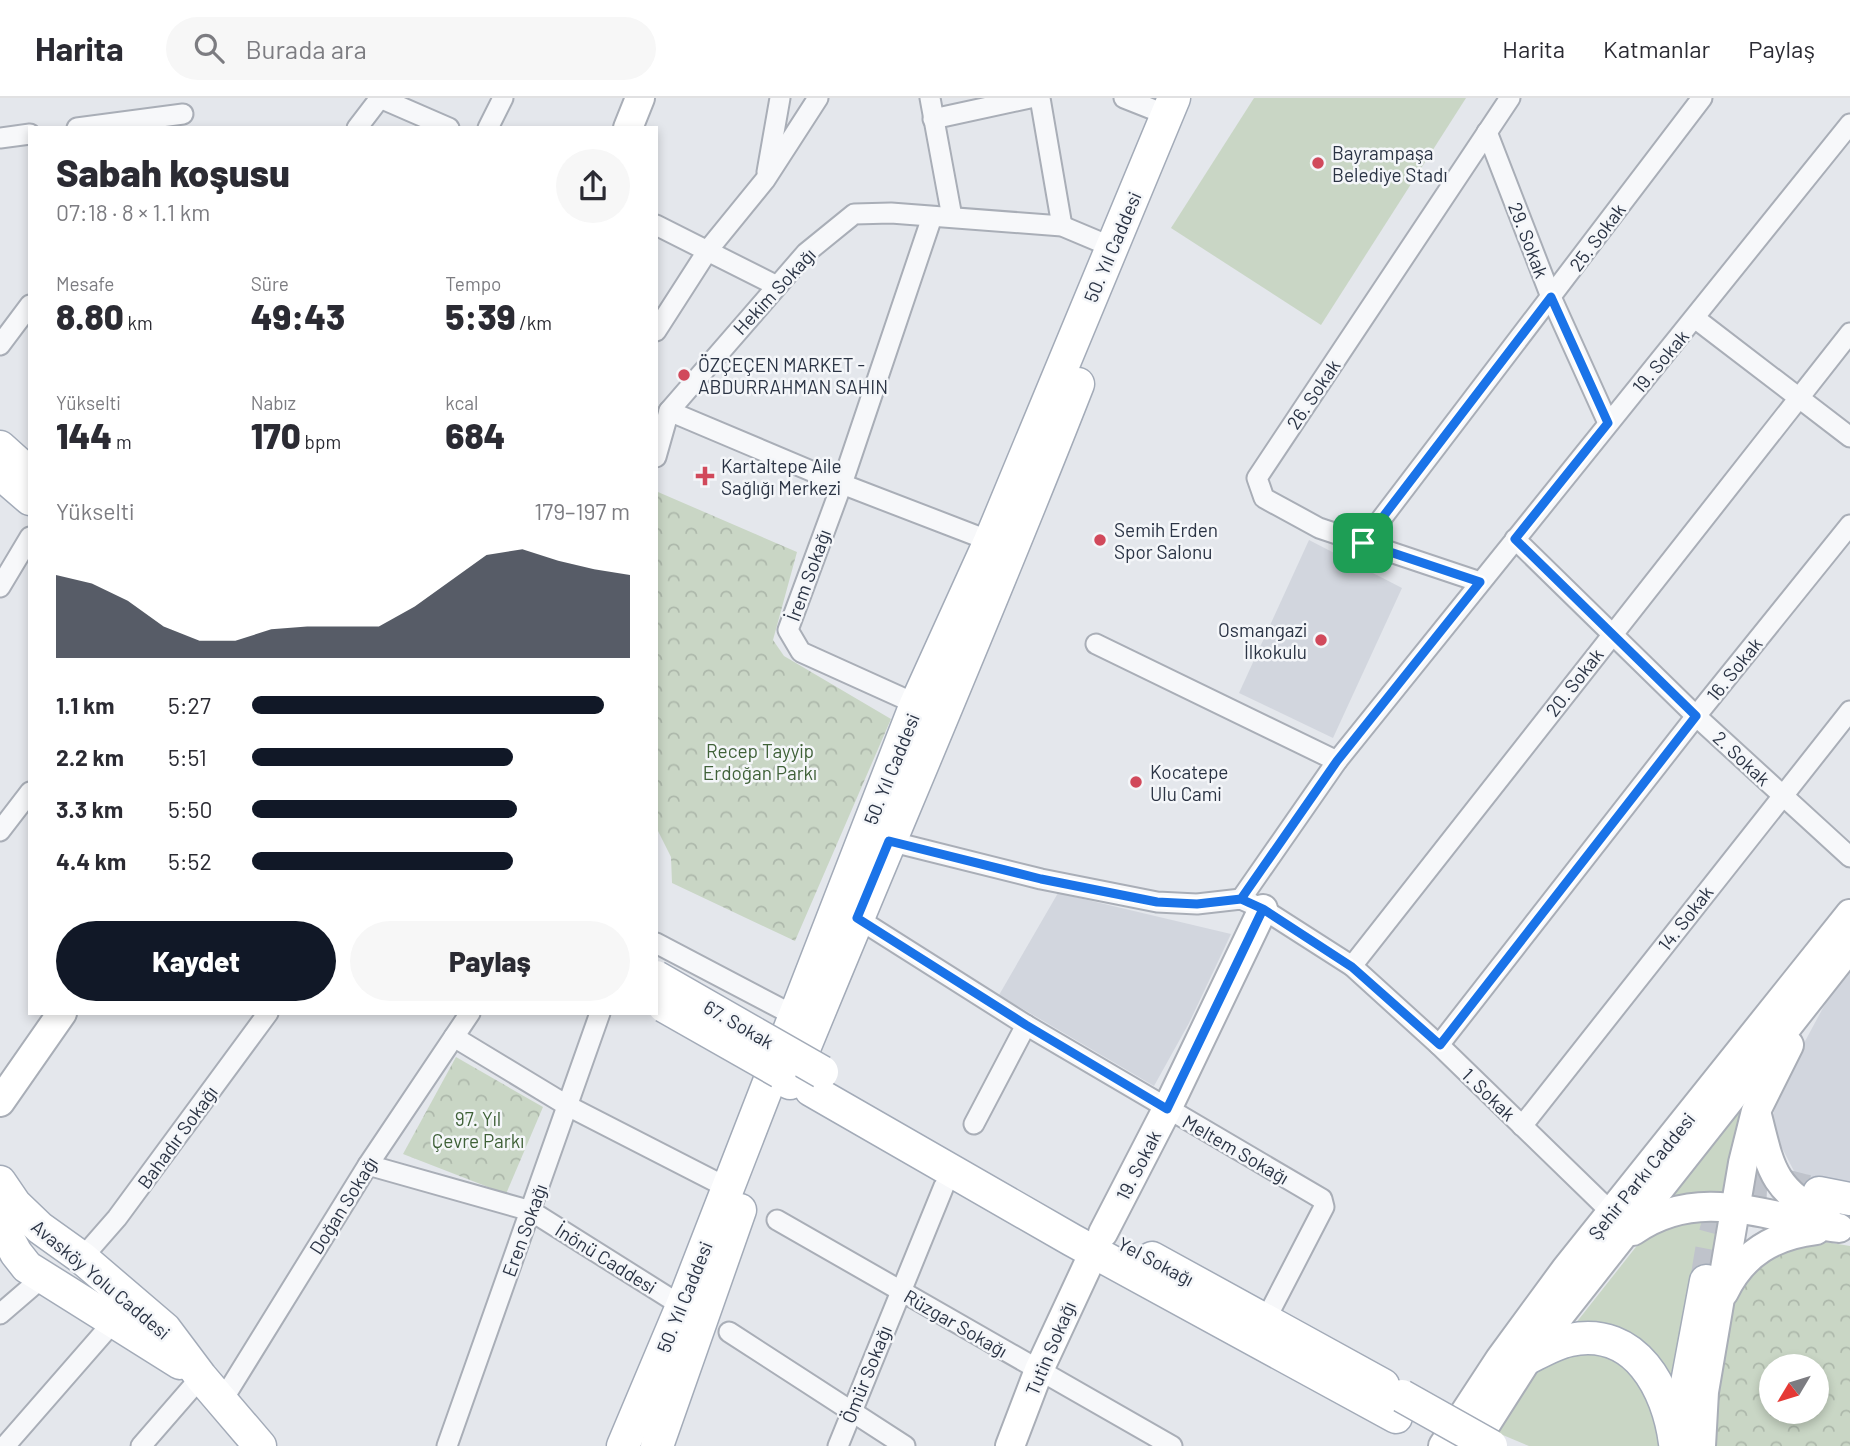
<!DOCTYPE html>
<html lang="tr">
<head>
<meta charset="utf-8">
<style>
  body { margin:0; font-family:Barlow,sans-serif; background:#f7f7f7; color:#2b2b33; height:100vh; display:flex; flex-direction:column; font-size:26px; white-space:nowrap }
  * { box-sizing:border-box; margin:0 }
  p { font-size:23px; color:#7c7c81 }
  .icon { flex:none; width:38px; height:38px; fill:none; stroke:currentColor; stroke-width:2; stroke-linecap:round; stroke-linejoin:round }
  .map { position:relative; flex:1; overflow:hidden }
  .details { position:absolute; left:28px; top:28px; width:630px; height:889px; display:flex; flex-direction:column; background:#fff; border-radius:0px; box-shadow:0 4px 10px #0003 }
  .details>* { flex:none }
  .needle { width:46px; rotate:232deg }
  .tools { position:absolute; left:1759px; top:1256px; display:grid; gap:14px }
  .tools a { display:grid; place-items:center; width:70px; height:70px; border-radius:50%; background:#fff; box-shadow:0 4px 10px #0003; font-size:35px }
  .pin { position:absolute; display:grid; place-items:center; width:60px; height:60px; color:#fff; margin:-30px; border-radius:14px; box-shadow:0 4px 10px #0006 }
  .round { display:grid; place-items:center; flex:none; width:74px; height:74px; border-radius:37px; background:#f7f7f7 }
  .headline { display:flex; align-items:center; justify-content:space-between; height:119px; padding:0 28px }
  h1 { font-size:38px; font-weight:800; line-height:52px }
  .stats { display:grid; grid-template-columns:repeat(3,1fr); gap:10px; height:119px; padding:7px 28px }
  .stats div { display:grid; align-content:center }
  .stats b { font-size:35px; font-weight:800 }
  .stats small { font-size:19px; font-weight:400 }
  .stats p { font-size:19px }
  .chart { height:196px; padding:14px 28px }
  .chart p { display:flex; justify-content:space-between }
  .chart svg { width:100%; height:126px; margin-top:7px; fill:#111827; opacity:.7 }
  .cta { display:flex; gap:14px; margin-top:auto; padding:14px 28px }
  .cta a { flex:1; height:80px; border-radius:42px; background:#111827; color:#fff; font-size:28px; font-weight:800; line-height:80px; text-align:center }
  .cta a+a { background:#f7f7f7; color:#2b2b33 }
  ul { padding:0 28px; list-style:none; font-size:23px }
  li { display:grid; grid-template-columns:112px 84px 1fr; align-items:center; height:52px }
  li i { height:18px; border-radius:9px; background:#111827 }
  header { display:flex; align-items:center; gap:42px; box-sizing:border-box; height:98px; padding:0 35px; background:#fff; border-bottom:2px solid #e1e1e2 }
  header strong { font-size:33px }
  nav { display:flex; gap:38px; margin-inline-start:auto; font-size:24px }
  .search { width:490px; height:63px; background:#f7f7f7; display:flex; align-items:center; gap:18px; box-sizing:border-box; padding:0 24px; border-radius:38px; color:#7c7c81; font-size:26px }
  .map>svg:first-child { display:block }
  .built { fill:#d2d6de }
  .green { fill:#c9d6c5 }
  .forest { fill:url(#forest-crowns); fill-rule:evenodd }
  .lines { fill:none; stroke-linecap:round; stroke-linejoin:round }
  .primary-tunnel { stroke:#bfc3cb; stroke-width:32; stroke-dasharray:32 16; stroke-linecap:butt }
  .street-casing { stroke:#a9aeb7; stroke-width:23 }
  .secondary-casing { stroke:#a9aeb7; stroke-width:32 }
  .primary-casing { stroke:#a3abb8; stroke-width:35 }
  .street { stroke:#f7f8fa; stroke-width:19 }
  .secondary { stroke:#fff; stroke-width:28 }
  .primary { stroke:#fff; stroke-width:32 }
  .primary-bridge-casing { stroke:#a3abb8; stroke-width:35; stroke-linecap:butt }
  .primary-bridge { stroke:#fff; stroke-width:32 }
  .route-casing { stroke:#fff; stroke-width:14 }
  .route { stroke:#1a73e8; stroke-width:9 }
  .poi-dot { fill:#d1495b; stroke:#f4f6f9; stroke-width:2.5 }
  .labels { text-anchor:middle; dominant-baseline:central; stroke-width:5; stroke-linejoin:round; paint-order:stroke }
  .poi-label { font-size:19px; fill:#2b3445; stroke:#f4f6f9; text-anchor:start }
  .street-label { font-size:19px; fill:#2b3445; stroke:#f4f6f9 }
  .park-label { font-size:19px; fill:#3f6138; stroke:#f4f6f9 }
</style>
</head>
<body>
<header>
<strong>Harita</strong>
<div class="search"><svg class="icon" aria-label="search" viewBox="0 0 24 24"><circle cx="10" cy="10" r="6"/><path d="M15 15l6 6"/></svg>Burada ara</div>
<nav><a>Harita</a><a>Katmanlar</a><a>Paylaş</a></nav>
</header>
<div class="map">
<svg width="1850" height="1348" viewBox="0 0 1850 1348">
  <defs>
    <pattern id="forest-crowns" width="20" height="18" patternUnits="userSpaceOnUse" patternTransform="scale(1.75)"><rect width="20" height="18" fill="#c9d6c5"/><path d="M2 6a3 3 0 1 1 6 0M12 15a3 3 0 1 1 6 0" fill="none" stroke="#adb8ab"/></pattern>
  </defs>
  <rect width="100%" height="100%" fill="#e4e7ec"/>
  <g class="built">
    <path d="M1309,442l93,48 -69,150 -94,-45z"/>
    <path d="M1058,795l173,41 -42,89 -35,63 -155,-91z"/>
    <path d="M1850,867v225l-55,-17 -25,-48 12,-41 56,-104z"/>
  </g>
  <g class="green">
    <path d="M1254,0h212l-145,227 -150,-97z"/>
    <path d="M1754,995l-27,101 -49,4 -4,-3z"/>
    <path d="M1724,1119l-10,62 -39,111 -103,-62 71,-90 17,-12z"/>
    <path d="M1594,1253c53,21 56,45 68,95h-133l-31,-13 37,-61 19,-16z"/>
  </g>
  <g class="forest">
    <path d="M658,394l139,60 -24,88 11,16 107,63 -96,222 -123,-58 -1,-26 -15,-30z"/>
    <path d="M456,959l87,50 -37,87 -103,-40z"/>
    <path d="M1820,1143l30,5v200h-137l-1,-12c7,-52 5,-151 56,-181 14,-8 37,-9 52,-12zM1771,1269h45v45h-45z"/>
  </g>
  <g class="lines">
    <path class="primary-tunnel" d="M1706,1183c6,-33 9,-86 48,-97 16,-5 38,4 54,7"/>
    <g class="street-casing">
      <g id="street">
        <path d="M380,0l69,30"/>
        <path d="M930,0l22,119"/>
        <path d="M1040,0l22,128"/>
        <path d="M1124,0l43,17"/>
        <path d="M933,21l97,-21"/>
        <path d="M77,30l106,-14"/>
        <path d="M357,30l23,-30"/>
        <path d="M488,30l15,-30"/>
        <path d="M1487,34l64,165 57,126"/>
        <path d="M0,40l30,-4"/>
        <path d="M767,74l13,-74"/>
        <path d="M656,127l121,61"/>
        <path d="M1696,221l154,118"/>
        <path d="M656,233l52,-81 57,-70 53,-82"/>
        <path d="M0,247l30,-40"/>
        <path d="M669,313l173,73 148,57"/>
        <path d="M656,359l13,-46 137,-158 48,-39 37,-1 171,13 50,21"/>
        <path d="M1515,441l181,177 154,141"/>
        <path d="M1363,445l339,-445"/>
        <path d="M1480,484l-161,-54 -55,-30 -7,-20 253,-380"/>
        <path d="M0,489l30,-50"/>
        <path d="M1096,546l241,117"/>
        <path d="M916,606l-115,-52 -13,-22 54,-146 90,-267"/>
        <path d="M0,733l30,-39"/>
        <path d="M889,743l152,38 116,23 40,2 44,-5 22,10 89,57 87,79 173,168"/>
        <path d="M1241,801l96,-138 513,-637"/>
        <path d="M857,820l169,107 296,174 2,8 -58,112"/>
        <path d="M656,845l137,72"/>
        <path d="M1352,868l498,-633"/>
        <path d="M454,939l114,69 158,81"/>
        <path d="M1439,947l257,-329 154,-191"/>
        <path d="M974,1026l52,-99"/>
        <path d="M1522,1028l328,-415"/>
        <path d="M368,1067l163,46 151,95"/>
        <path d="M777,1122l395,226"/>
        <path d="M82,1160l35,-40 151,-205"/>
        <path d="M0,1216l43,-37"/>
        <path d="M729,1234l176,114"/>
        <path d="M222,1303l146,-236 102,-152"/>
        <path d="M5,1348l110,-126"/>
        <path d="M141,1348l60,-69"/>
        <path d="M447,1348l153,-433"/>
        <path d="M838,1348l106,-260"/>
      </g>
    </g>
    <g class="secondary-casing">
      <g id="secondary">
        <path d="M628,30l12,-30"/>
        <path d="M0,1004l62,-89"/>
        <path d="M1757,1017c15,61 16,71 71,106"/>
        <path d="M1633,1133c67,-47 134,-13 206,-3"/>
        <path d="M1103,1135l64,-124 96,-200"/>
        <path d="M1724,1194c19,-39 50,-57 92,-62"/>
        <path d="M1010,1348l29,-76 55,-118"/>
        <path d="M1443,1348l57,-87 66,-90 284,-355"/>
        <path d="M1472,1348l65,-102 313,-397"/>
        <path d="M1701,1348l3,-54 39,-229 13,-52 33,-66"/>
      </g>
    </g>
    <g class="primary-casing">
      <g id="primary">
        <path d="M0,349l30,27"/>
        <path d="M0,375l30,26"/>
        <path d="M790,985c95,-233 196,-464 288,-699"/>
        <path d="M811,992l261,150 324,177"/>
        <path d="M0,1084l15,22 25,24 42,30 83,71 36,48 59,69"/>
        <path d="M1819,1095l31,6"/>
        <path d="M0,1125l16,30 11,14 153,96"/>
        <path d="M1152,1160l231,127"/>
        <path d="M1526,1261c14,-7 29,-16 44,-19 66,-14 98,49 105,103"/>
        <path d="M1678,1333l28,-150"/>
        <path d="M623,1348l59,-140 234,-602 74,-163 184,-443"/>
        <path d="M657,1348l83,-236"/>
      </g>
    </g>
    <use href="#street" class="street"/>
    <use href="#secondary" class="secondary"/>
    <use href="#primary" class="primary"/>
    <g class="primary-bridge-casing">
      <g id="primary-bridge">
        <path d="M656,879l166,95"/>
        <path d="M664,908l116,66"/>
        <path d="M1402,1298l89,50"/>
      </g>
    </g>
    <use href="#primary-bridge" class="primary-bridge"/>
  </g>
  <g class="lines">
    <g class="route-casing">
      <path id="route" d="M1363,445l117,39 -143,179 -96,138 22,10 -96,200 -141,-84 -169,-107 32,-77 152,38 116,23 40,2 44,-5 22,10 89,58 88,78 256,-329 -181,-177 93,-116 -57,-126 -188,246"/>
    </g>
    <use href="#route" class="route"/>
  </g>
  <g class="poi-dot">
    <circle cx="1318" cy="65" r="7"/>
    <circle cx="684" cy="277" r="7"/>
    <path d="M701.5 367.5h7v7h7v7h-7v7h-7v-7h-7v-7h7z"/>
    <circle cx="1100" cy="442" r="7"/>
    <circle cx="1321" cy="542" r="7"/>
    <circle cx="1136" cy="684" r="7"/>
  </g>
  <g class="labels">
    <g class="poi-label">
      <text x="1332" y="54">Bayrampaşa<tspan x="1332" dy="22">Belediye Stadı</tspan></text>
      <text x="698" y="266">ÖZÇEÇEN MARKET -<tspan x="698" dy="22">ABDURRAHMAN SAHIN</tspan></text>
      <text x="721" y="367">Kartaltepe Aile<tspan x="721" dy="22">Sağlığı Merkezi</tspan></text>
      <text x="1114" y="431">Semih Erden<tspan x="1114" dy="22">Spor Salonu</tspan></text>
      <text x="1307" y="531" text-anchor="end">Osmangazi<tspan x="1307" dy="22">İlkokulu</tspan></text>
      <text x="1150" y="673">Kocatepe<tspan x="1150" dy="22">Ulu Cami</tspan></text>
    </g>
    <g class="street-label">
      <text transform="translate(1597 139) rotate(-53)">25. Sokak</text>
      <text transform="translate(1529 142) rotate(69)">29. Sokak</text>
      <text transform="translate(1112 149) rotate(-67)">50. Yıl Caddesi</text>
      <text transform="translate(774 193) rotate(-47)">Hekim Sokağı</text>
      <text transform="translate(1660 263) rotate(-50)">19. Sokak</text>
      <text transform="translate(1313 296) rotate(-56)">26. Sokak</text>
      <text transform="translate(808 477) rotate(-70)">İrem Sokağı</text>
      <text transform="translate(1734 571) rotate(-51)">16. Sokak</text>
      <text transform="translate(1574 584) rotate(-52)">20. Sokak</text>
      <text transform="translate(1742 660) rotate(43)">2. Sokak</text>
      <text transform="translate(891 671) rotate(-68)">50. Yıl Caddesi</text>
      <text transform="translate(1685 820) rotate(-52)">14. Sokak</text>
      <text transform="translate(739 926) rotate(30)">67. Sokak</text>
      <text transform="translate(1489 996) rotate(44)">1. Sokak</text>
      <text transform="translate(177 1039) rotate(-54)">Bahadır Sokağı</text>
      <text transform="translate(1236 1051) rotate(30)">Meltem Sokağı</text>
      <text transform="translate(1138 1067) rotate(-63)">19. Sokak</text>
      <text transform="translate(1641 1078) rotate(-51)">Şehir Parkı Caddesi</text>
      <text transform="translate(343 1107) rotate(-58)">Doğan Sokağı</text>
      <text transform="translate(524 1132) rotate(-70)">Eren Sokağı</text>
      <text transform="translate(606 1160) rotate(32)">İnönü Caddesi</text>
      <text transform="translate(1156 1163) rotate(28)">Yel Sokağı</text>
      <text transform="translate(101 1181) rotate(40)">Avasköy Yolu Caddesi</text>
      <text transform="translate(684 1199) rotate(-68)">50. Yıl Caddesi</text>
      <text transform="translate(956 1225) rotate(30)">Rüzgar Sokağı</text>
      <text transform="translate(1050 1250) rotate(-67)">Tutin Sokağı</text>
      <text transform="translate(866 1276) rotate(-68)">Ömür Sokağı</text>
    </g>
    <g class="park-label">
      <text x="760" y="652">Recep Tayyip<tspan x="760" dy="22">Erdoğan Parkı</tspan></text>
      <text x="478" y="1020">97. Yıl<tspan x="478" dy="22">Çevre Parkı</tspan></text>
    </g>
  </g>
</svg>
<div class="tools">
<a><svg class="needle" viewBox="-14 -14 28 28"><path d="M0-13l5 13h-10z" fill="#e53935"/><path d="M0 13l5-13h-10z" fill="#7c7c81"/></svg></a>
</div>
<div class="pin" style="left:1363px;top:445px;background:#1e9e55"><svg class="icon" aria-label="arrive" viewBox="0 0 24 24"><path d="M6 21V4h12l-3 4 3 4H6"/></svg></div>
<section class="details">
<div class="headline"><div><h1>Sabah koşusu</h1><p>07:18 · 8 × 1.1 km</p></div><a class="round"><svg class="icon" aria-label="share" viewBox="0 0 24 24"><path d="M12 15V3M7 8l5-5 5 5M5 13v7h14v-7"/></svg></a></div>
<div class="stats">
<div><p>Mesafe</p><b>8.80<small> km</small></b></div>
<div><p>Süre</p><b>49:43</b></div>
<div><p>Tempo</p><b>5:39<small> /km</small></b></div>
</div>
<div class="stats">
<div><p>Yükselti</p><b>144<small> m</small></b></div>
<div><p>Nabız</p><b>170<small> bpm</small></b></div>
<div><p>kcal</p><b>684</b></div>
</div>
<div class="chart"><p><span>Yükselti</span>179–197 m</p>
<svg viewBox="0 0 160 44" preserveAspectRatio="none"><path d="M0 44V15L10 18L20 24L30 33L40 38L50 38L60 34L70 33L80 33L90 33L100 26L110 17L120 8L130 6L140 10L150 13L160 15V44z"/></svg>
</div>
<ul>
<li><b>1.1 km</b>5:27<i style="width:93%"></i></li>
<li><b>2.2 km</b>5:51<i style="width:69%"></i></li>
<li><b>3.3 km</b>5:50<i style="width:70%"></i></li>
<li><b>4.4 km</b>5:52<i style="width:69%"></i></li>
</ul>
<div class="cta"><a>Kaydet</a><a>Paylaş</a></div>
</section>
</div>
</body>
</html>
